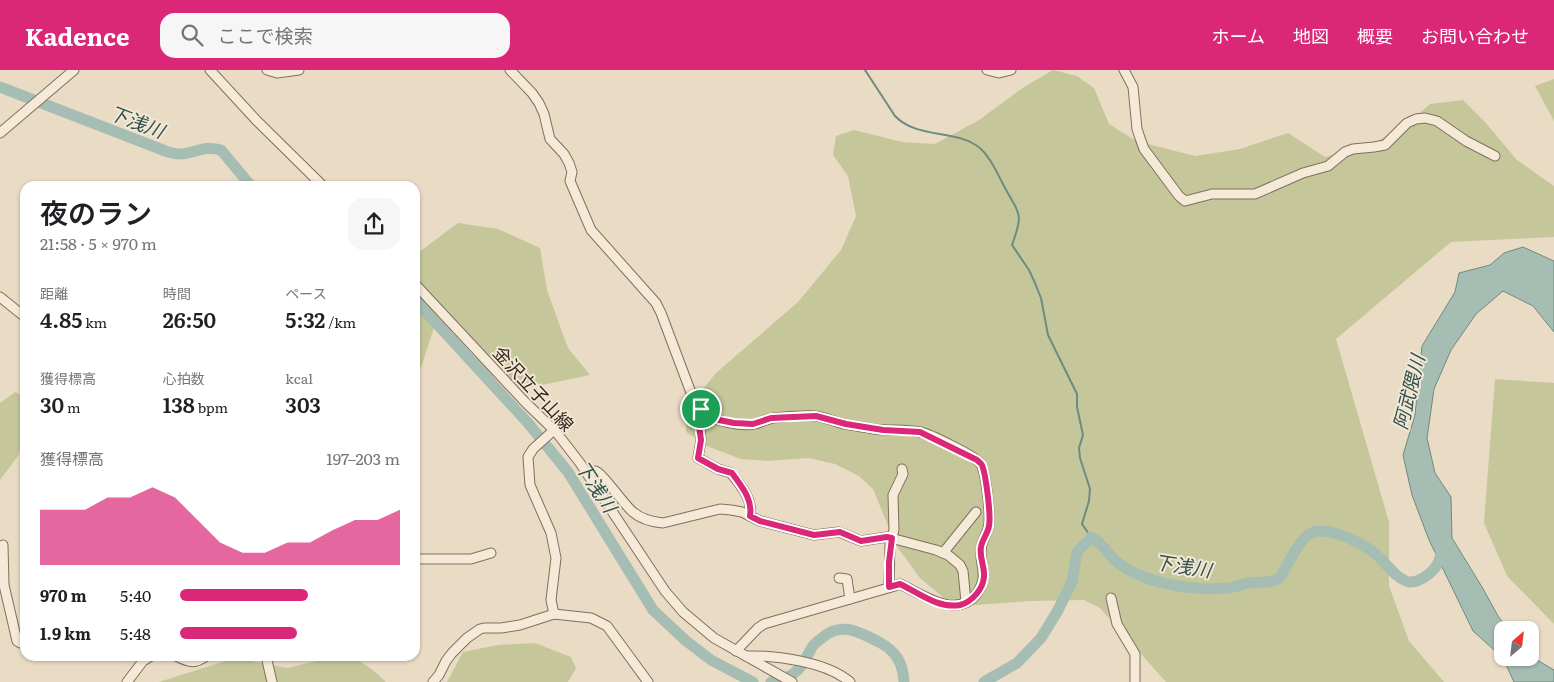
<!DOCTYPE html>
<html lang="ja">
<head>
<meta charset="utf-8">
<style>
  body { margin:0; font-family:Literata,"Noto Sans JP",serif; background:#f6f6f6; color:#202124; height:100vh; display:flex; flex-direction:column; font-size:19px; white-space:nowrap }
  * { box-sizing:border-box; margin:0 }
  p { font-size:16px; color:#757577 }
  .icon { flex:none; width:28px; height:28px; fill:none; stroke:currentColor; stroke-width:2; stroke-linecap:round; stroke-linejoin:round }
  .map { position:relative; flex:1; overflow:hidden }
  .sheet { position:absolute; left:20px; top:111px; width:400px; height:480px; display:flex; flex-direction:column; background:#fff; border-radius:15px; box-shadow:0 1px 4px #0004 }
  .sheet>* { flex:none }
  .needle { width:32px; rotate:28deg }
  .tools { position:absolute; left:1494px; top:551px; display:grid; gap:10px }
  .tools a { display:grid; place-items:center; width:45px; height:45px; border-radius:10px; background:#fff; box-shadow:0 1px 4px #0004; font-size:25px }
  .pin { position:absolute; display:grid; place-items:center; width:42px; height:42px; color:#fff; margin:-21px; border:2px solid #fff; border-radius:50%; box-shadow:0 1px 5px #0007 }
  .round { display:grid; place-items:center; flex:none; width:52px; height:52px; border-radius:15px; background:#f6f6f6 }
  .head { display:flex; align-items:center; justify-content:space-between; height:85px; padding:0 20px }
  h1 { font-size:28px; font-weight:600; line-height:38px }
  .metrics { display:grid; grid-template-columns:repeat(3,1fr); gap:8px; height:85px; padding:5px 20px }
  .metrics div { display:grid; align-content:center }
  .metrics b { font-size:21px; font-weight:600 }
  .metrics small { font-size:14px; font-weight:400 }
  .metrics p { font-size:14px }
  .chart { height:140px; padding:10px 20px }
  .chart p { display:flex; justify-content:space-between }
  .chart svg { width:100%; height:90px; margin-top:5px; fill:#db2777; opacity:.7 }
  ul { padding:0 20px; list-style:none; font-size:16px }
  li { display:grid; grid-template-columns:80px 60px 1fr; align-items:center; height:38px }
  li i { height:12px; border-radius:6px; background:#db2777 }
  header { display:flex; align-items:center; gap:30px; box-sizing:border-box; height:70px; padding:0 25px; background:#db2777; color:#fff }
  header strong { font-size:24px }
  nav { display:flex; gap:28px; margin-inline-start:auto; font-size:18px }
  .search { width:350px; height:45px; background:#f6f6f6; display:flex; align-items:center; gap:12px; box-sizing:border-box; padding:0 18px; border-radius:15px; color:#757577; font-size:19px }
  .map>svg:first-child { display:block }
  .green { fill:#c5c79a }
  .water { fill:#a6bdb4; stroke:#6e8b81 }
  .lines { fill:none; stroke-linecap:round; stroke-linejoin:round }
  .stream { stroke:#6e8b81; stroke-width:2 }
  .river { stroke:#a6bdb4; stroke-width:11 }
  .minor-casing { stroke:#836e5d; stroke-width:11 }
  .minor { stroke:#f5ead7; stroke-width:9 }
  .route-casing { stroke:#fff; stroke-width:10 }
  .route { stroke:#db2777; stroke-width:6 }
  .labels { text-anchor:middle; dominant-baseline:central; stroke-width:4; stroke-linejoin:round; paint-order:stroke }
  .street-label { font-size:18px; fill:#34281f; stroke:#f2e6d4 }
  .water-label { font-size:19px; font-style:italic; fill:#30524d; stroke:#f2e6d4 }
</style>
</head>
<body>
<header>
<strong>Kadence</strong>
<div class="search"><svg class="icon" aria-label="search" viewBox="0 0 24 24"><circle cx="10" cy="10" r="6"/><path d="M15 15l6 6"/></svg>ここで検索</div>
<nav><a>ホーム</a><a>地図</a><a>概要</a><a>お問い合わせ</a></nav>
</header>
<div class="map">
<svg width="1554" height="612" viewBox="0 0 1554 612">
  <rect width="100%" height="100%" fill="#eadbc5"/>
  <g class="green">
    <path d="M1053,0l24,6 17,12 15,36 27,17 59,15 45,-7 48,-16 37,24 51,-15 34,-20 20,-18 33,-4 22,22 32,38 37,26v51l-103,5 -115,97 53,183v64l20,55 35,41h-278l-66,-74 -16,-8 -52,1 -57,4 -30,-6 -25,-21 -24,-33 -23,-56 -14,-13 -24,-12 -26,-6 -43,3 -25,-2 -34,-13 -21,-14 2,-25 28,-34 82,-71 43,-52 15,-34 -8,-40 -15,-21 3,-19 18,-6 48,12 33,2 44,-24 45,-33z"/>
    <path d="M1554,9v42l-19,-35z"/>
    <path d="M458,153l40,6 42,19 7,42 21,58 22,27 -67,14 -38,-17 -28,-44 -19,-14 -15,48 -8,20v-127z"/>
    <path d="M1495,309l59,4v241l-47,-48 -23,-53z"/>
    <path d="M15,322l10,5v35l-7,24 -18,24v-77z"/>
    <path d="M535,573l36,14 5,11 -8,14h-121l16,-30 35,-7z"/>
    <path d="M338,586c19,0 35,13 48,26h-227l76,-24 52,10z"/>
  </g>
  <path class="water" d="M1523,177l31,14v71l-21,-26 -30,-15 -27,23 -25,36 -17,39 -7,49 8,35 16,24 1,41 30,49 16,29 11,14h-7v28h28v-2l24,14v12h-40l-11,-24 -30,-27 -44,-91 -17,-45 -9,-40 12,-40 7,-69 33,-54 4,-19 31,-8 14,-12z"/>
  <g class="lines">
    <path class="stream" d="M865,0l30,46c23,24 62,12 86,33 11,10 17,26 24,39 16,28 18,27 7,57l17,25 6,13 6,15 7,37 29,59v13l6,28 -4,13 1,10 10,31 -1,12 -7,23 9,13"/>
    <g class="river">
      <path d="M0,17l168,65c4,1 9,2 13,2 15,-1 23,-9 40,-4l30,36"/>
      <path d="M415,230l113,123 40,49 85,138 32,30 26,20 42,22"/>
      <path d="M771,612c7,-2 16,-4 22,-8 9,-6 13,-16 18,-25 2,-5 7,-8 11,-11 19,-17 37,-6 57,4 17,9 24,21 25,40"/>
      <path d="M984,612l33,-19 24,-25 16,-26 15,-30 5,-30 6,-7 6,-4 2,-4c14,7 17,20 30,28 26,19 74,26 106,23 7,0 14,-4 22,-5 9,-1 26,1 32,-7 9,-14 20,-44 37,-45 20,-1 48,14 62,27 8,8 17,21 29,24 10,1 23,-9 28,-17 3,-5 4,-13 6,-18"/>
    </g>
    <g class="minor-casing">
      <g id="minor">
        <path d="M210,0l47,51 66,65"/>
        <path d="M267,0l10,3 22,-3"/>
        <path d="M510,0l22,23 7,10 5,11 6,25 14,15 5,9 3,9 -2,9 21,49 65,73 5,10 32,85c3,5 6,10 11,15 11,8 38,14 51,11 6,-2 12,-5 18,-6 13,-1 29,-3 42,-2 10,1 20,6 29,8 10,2 20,3 30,5 15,2 31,0 46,3 10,2 55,24 60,31 6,7 10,49 9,60 0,7 -5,14 -7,21 -5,18 8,30 -4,48 -20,29 -55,3 -78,-8l-5,2 -131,38 -6,4 -22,23"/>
        <path d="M987,0l12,3 12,-3"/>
        <path d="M1124,0l9,17 4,42 3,9 4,11 35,47 6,5 27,-7h43l48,-21 25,-7 17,-14 8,-3 21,-2 11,-2 22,-22 9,-4 9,-1 12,3 29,20 29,15"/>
        <path d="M0,63l74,-63"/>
        <path d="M415,214l110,118 31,30 24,31 85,128 18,21 31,26 78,44"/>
        <path d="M0,227l25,20"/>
        <path d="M701,339l-2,10 2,21 -3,18 20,11 13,4c10,13 22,26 19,43"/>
        <path d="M554,360l-21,19 -5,8 2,28 21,48 5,25 -5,42 3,14"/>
        <path d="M587,403c3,-1 5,-2 8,-2 7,1 29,34 38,41 8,7 20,10 30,11l57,-14 11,1 11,2 18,9 54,14 25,-3 22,9 26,-4 49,13 12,5 12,10 3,6 3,31"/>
        <path d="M3,475l1,40 13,56 3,2 5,-1"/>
        <path d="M943,483l33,-41"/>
        <path d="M415,489h56l20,-6"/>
        <path d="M839,508l8,1 3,20"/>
        <path d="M889,517l1,-43 4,-14 -1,-35 10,-21 -1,-5"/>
        <path d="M1111,528l6,26 18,30v28"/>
        <path d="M176,586c12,6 19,9 30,0"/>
        <path d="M266,586l6,26"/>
        <path d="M746,586c30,-1 81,6 104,26"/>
        <path d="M127,612l16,-21 8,-5"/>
        <path d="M433,612l6,-7 7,-14 6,-8 15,-15 13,-9 4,-1h17l19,-3 34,-11 37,4 16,8 41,56"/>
      </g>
    </g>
    <use href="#minor" class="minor"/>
  </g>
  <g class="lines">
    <g class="route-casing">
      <path id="route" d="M701,339l5,5 13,6 15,3 19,1 18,-6 45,-2 30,8 37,6 37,2 57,28c1,1 4,3 5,5 4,10 9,50 7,61 -1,7 -7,14 -8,21 -2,10 4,20 3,30 -1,12 -12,25 -24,28 -22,4 -41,-12 -60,-21l-11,3v-25l3,-24 -5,-1 -26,4 -21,-9 -26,3 -54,-14 -10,-5c3,-17 -9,-30 -18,-43l-14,-4 -20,-11 3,-18 -3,-21z"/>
    </g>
    <use href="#route" class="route"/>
  </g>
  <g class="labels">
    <g class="street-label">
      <text transform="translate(534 318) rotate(47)">金沢立子山線</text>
    </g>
    <g class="water-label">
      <text transform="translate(137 51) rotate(21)">下浅川</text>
      <text transform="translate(1408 322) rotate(-76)">阿武隈川</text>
      <text transform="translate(597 416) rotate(57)">下浅川</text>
      <text transform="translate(1183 495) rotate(9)">下浅川</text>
    </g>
  </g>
</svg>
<div class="tools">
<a><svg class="needle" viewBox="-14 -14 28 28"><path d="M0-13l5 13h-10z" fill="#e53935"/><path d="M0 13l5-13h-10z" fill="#757577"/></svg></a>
</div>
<div class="pin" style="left:701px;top:339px;background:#1e9e55"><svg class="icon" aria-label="arrive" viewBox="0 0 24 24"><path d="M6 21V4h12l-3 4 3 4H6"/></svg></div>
<section class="sheet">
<div class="head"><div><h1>夜のラン</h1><p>21:58 · 5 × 970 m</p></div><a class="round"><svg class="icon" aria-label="share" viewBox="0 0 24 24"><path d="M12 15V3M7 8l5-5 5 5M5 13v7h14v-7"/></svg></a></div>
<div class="metrics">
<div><p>距離</p><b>4.85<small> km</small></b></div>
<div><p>時間</p><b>26:50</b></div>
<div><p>ペース</p><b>5:32<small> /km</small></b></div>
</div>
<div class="metrics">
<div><p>獲得標高</p><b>30<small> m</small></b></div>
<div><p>心拍数</p><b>138<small> bpm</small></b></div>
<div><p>kcal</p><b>303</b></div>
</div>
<div class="chart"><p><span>獲得標高</span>197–203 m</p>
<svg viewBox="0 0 160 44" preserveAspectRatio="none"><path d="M0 44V17L10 17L20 17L30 11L40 11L50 6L60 11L70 22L80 33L90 38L100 38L110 33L120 33L130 27L140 22L150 22L160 17V44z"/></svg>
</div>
<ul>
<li><b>970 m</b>5:40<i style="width:58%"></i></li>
<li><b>1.9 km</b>5:48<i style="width:53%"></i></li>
</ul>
</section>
</div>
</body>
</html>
